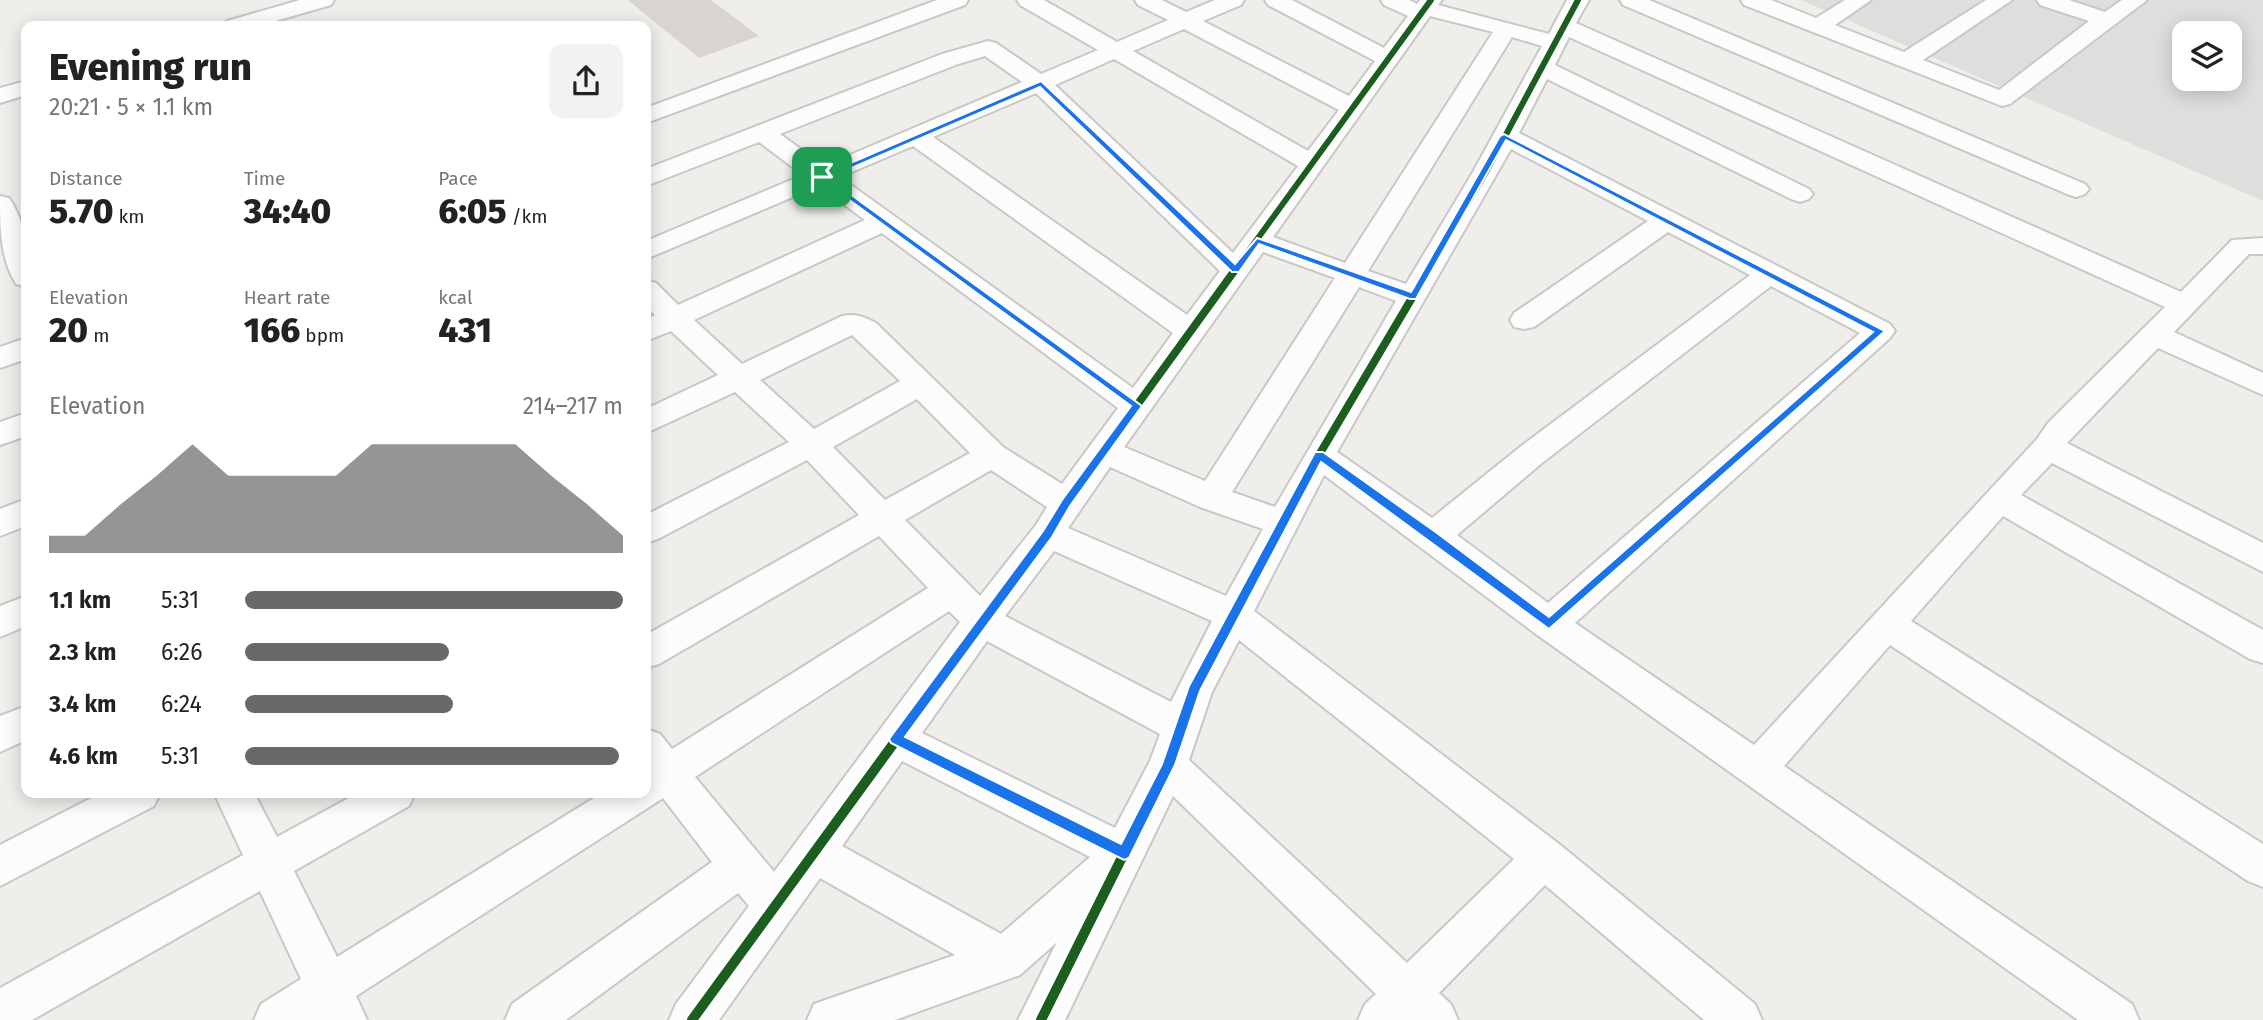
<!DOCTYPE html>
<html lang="en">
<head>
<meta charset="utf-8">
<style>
  body { margin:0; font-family:"Fira Sans",sans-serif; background:#f2f2f2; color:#222; height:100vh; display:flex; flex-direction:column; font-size:26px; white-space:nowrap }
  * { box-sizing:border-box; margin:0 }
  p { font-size:23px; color:#767676 }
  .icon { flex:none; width:38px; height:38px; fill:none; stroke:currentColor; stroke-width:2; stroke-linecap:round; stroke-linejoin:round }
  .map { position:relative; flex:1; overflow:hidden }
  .drawer { position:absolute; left:21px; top:21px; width:630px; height:777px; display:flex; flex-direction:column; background:#fff; border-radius:14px; box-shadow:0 4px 18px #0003 }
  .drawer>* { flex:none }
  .tools { position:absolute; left:2172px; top:21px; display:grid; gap:14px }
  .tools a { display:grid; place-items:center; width:70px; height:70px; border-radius:14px; background:#fff; box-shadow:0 4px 18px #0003; font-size:35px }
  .pin { position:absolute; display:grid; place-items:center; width:60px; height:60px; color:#fff; margin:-30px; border-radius:14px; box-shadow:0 4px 10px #0006 }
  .round { display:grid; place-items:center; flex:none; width:74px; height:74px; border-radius:14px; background:#f2f2f2 }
  .overview { display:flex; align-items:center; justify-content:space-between; height:119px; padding:0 28px }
  h1 { font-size:38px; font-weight:800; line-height:52px }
  .metrics { display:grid; grid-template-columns:repeat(3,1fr); gap:10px; height:119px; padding:7px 28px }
  .metrics div { display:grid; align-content:center }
  .metrics b { font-size:35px; font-weight:800 }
  .metrics small { font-size:19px; font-weight:400 }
  .metrics p { font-size:19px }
  .chart { height:196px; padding:14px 28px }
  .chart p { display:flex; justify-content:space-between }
  .chart svg { width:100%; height:126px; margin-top:7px; fill:#6a6968; opacity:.7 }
  ul { padding:0 28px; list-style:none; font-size:23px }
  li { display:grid; grid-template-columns:112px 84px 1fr; align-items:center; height:52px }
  li i { height:18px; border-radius:9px; background:#6a6968 }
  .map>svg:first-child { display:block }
  .residential { fill:#dfdedc; fill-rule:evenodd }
  .building { fill:#d7d4d2 }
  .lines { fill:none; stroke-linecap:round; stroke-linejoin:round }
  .minor-casing { stroke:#c9c8c7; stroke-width:4 }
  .minor { fill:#fdfcfc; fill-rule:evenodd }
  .cycleway-far2-casing { stroke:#fff; stroke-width:10 }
  .cycleway-far1-casing { stroke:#fff; stroke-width:12 }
  .cycleway-casing { stroke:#fff; stroke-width:15 }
  .cycleway-far2 { stroke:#1b5e20; stroke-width:6 }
  .cycleway-far1 { stroke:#1b5e20; stroke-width:8 }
  .cycleway { stroke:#1b5e20; stroke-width:10 }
  .route { fill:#1a73e8; stroke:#fff; stroke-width:2; fill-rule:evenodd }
</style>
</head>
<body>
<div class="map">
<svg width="2263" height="1020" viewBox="0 0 2263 1020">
  <rect width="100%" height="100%" fill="#f0eeeb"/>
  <path class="residential" d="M1801,0h462v201zM2184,33h46v46h-46z"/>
  <path class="building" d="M628,0h83l48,36 -60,22z"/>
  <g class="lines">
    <g class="minor-casing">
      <g id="minor">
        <path d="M300,0h34l-3,5 -73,21h-34l3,-5z"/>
        <path d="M937,0h31l-3,5 -319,118v-15z"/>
        <path d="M1017,0h27l73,42 51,-22 -30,-15 -3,-5h27l24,12 29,-12h29l-3,5 -38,16 146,75 26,-35 -107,-56 -3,-5h27l92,48 24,-32 -24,-11 -3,-5h28l8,4 3,-4h22l-4,5 111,29 18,-34h22l-13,23 605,269 51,-52 31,-2v16h-14l-75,78 89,41v22l-105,-47 -91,95 196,100v29l-211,-109 -31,32 242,135v33l-13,-4 -247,-143 -92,105 352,223v43l-15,-6 -358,-236 -106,121 348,238 7,16h-61l-542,-386 -212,-159 -70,136 305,233 196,160 7,16h-58l-159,-135 -106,108 12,11 7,16h-100l7,-16 11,-10 -203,-198 -108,224h-47l39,-78 -37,33 -125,45h-88l7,-16 141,-49 -135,-77 -101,142h-50l7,-16 73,-98 -11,-13 -172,127h-61l7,-16 200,-142 -49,-64 -307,198 11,24h-113l7,-16 40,-25 -41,-88 -228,129h-32v-32l243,-133 -29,-62h40l23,44 81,-44h57l-6,13 -115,65 43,86 265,-164h44v-64l14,5 12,15 256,-161 -49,-52 -220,128 -13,4v-33l213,-120 -52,-55 -149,79 -12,4v-28l143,-73 -54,-50 -89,41v-24l72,-34 -47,-44 -25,10v-21l9,-5 -9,-9v-26l10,3 22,22 187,-85 -46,-34 -173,73v-18l157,-66 -44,-33 -113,44v-17l296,-115 46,-13 8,2 45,31 57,-24 -78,-45zM1430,16l63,16 -148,231 -72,-26zM1184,29l155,81 -31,41 -175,-100zM1512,37l30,9 -69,126 -67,112 -38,-13zM1569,37l596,270 -117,116 -11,16 -283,306 -179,-122 315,-285 5,-7 -5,-7 -371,-191 28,-54 244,120 9,3 9,-3 4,-5 -4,-5 -254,-124zM985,56l37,26 -198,84 -44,-32 178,-70zM1114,59l184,107 -65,87 -178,-168zM1036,93l184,178 -33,44 -254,-178zM913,146l260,187 -40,55 -293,-211zM1511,149l137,72 -134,92 -4,7 4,7 10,2 10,-2 134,-95 82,43 -230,172 -88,71 -95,-66zM882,233l236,175 -56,76 -59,-37 -127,-124c-12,-6 -20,-10 -34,-7l-100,48 -48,-44zM1263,252l72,26 -130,203 -81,-34zM1771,286l89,47 -312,270 -91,-68 85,-72zM1359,287l37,14 -121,206 -43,-15zM852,335l48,46 -86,48 -54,-49zM917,399l53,54 -85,47 -52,-53zM1110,467l90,40 63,22 -37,67 -158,-68zM991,470l56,37 -11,18 -56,71 -75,-76zM1054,551l158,70 -41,81 -166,-86zM949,611l11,11 -186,250 -79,-95zM1239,640l275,219 -107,104 -218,-203 23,-68zM987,641l173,93 -10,27 -35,67 -193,-95zM902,761l188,96 -89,77 -159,-88z"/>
        <path d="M1620,0h29l436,184 4,5 -4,5 -9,3 -9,-3 -444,-189z"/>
        <path d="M1741,0h30l45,18 29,-18h26l-36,25 69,27 82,-52h26l-89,60 76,30 90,-69 -49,-16 -3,-5h32l36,12 17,-12h25l-137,104 -8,2 -258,-101z"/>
        <path d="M26,81v14l-26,8v-15z"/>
        <path d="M0,196l9,2c19,27 17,58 17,89l-10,-3c-16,-26 -16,-57 -16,-88z"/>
        <path d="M26,338v21l-26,9v-21z"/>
        <path d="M26,413v23l-26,9v-23z"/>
        <path d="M26,499v27l-26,10v-27z"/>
        <path d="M26,596v30l-26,11v-31z"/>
        <path d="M26,706v34l-26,12v-36z"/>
        <path d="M101,793h59l-6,13 -154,80v-41z"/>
      </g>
    </g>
    <use href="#minor" class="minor"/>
    <g class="cycleway-far2-casing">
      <g id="cycleway-far2">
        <path d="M1242,260l189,-260"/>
        <path d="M1434,260l52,-88 92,-172"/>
      </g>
    </g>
    <g class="cycleway-far1-casing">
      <g id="cycleway-far1">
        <path d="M1002,593l46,-59 18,-31 177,-244"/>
        <path d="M1245,593l74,-138 116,-196"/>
      </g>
    </g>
    <g class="cycleway-casing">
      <g id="cycleway">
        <path d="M692,1020l312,-428"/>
        <path d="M1041,1020l127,-255 26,-75 52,-98"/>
      </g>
    </g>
    <use href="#cycleway-far2" class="cycleway-far2"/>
    <use href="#cycleway-far1" class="cycleway-far1"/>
    <use href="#cycleway" class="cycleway"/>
  </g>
  <path class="route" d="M1041,81l194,183 22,-26 154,54 89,-156 4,-2 381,197 -336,298 -228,-167 -121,229 -25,74 -46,93 -5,2 -233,-117 -2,-4 154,-208 19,-31 69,-94 -313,-229zM1040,87l192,185h7l20,-28 151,55h6l90,-159 367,192 -324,285 -112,-84 -114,-81h-8l-126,234 -27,78 -41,80 -216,-107 147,-200 18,-31 72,-100 -314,-228z"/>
</svg>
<div class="tools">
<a><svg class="icon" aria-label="layers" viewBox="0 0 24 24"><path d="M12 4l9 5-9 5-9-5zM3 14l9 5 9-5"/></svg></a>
</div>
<div class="pin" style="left:822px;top:177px;background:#1e9e55"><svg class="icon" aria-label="arrive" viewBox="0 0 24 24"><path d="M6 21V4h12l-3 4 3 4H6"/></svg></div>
<section class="drawer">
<div class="overview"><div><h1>Evening run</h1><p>20:21 · 5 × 1.1 km</p></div><a class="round"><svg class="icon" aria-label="share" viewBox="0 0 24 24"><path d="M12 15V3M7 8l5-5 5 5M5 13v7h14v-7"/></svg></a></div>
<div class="metrics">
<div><p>Distance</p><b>5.70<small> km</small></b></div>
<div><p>Time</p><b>34:40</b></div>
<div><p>Pace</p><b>6:05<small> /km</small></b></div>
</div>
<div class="metrics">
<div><p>Elevation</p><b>20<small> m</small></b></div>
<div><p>Heart rate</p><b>166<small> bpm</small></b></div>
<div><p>kcal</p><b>431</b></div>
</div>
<div class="chart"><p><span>Elevation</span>214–217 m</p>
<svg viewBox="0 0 160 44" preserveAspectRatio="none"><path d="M0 44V38L10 38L20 27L30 17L40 6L50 17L60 17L70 17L80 17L90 6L100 6L110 6L120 6L130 6L140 17L150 27L160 38V44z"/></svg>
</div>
<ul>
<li><b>1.1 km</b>5:31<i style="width:100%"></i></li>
<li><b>2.3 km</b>6:26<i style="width:54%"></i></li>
<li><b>3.4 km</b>6:24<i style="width:55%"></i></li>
<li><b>4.6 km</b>5:31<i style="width:99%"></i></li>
</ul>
</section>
</div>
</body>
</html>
